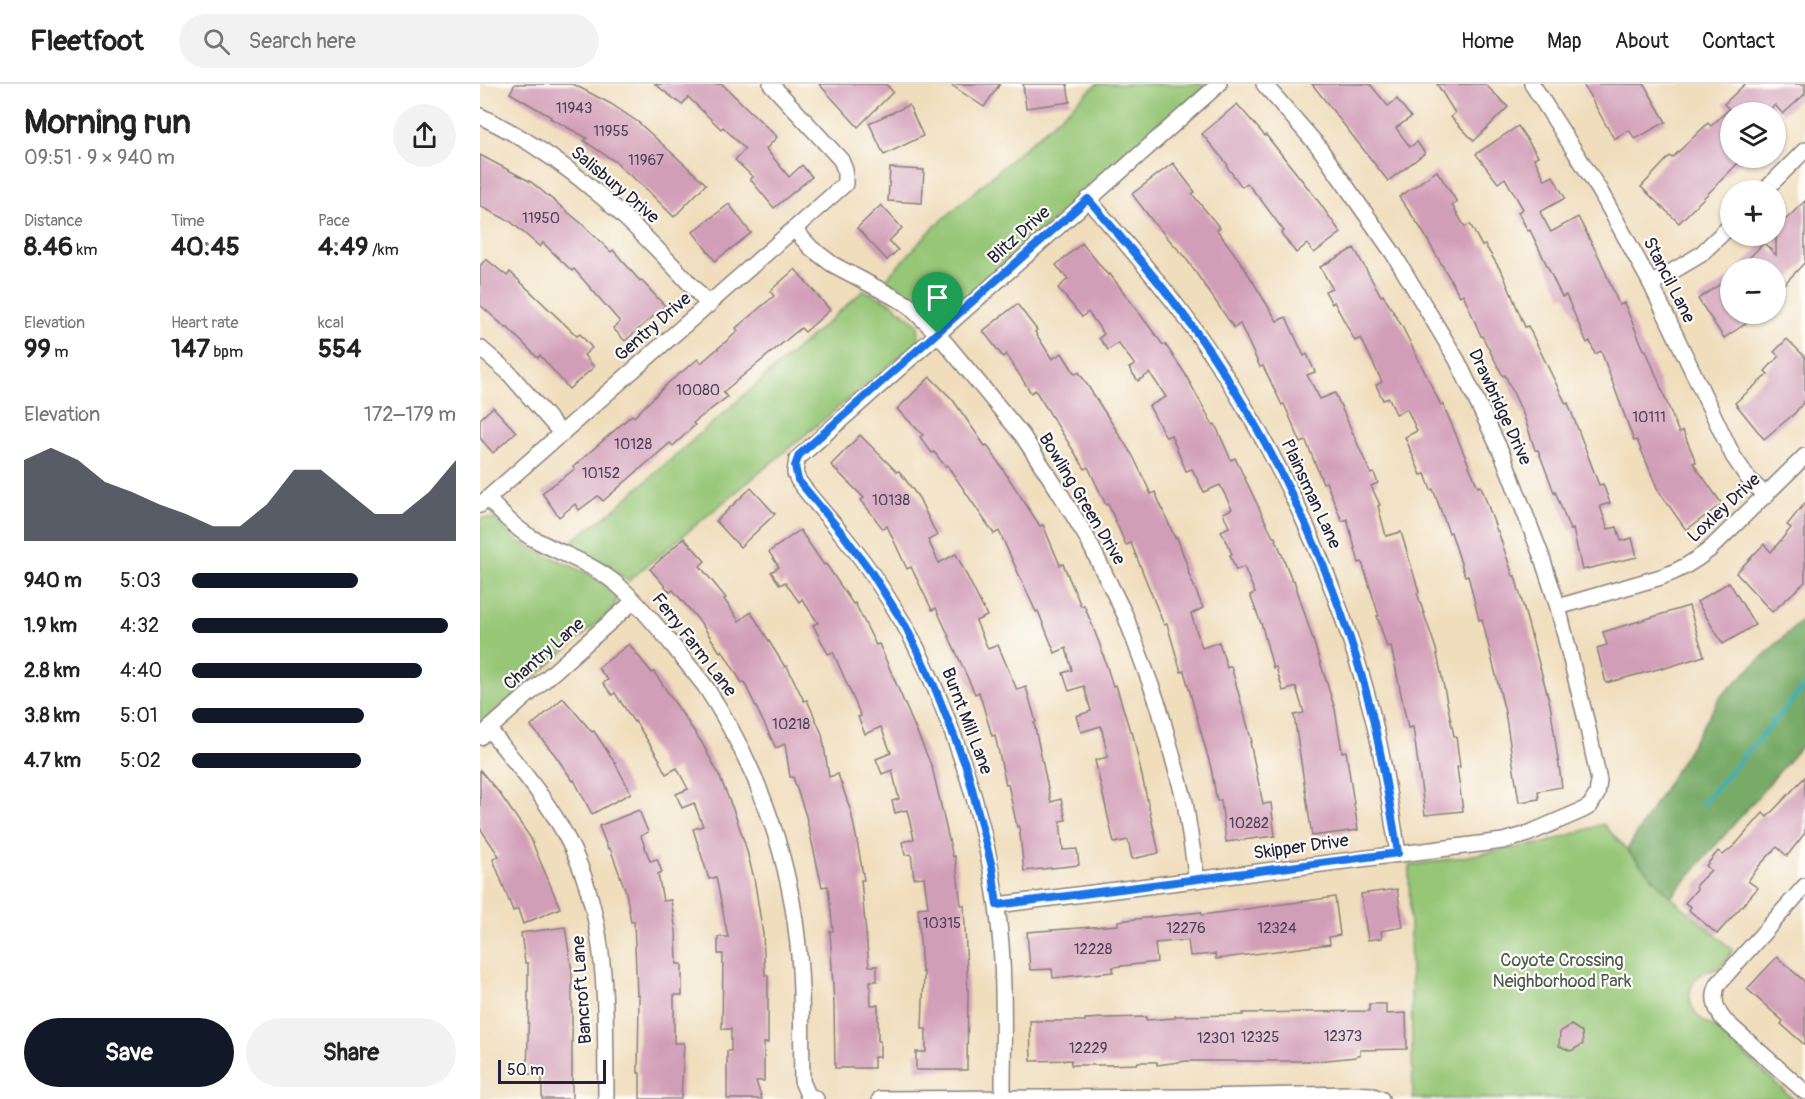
<!DOCTYPE html>
<html lang="en">
<head>
<meta charset="utf-8">
<style>
  body { margin:0; font-family:Pangolin,sans-serif; background:#f2f2f2; color:#222; height:100vh; display:flex; flex-direction:column; font-size:22px; white-space:nowrap }
  * { box-sizing:border-box; margin:0 }
  p { font-size:20px; color:#767676 }
  .icon { flex:none; width:33px; height:33px; fill:none; stroke:currentColor; stroke-width:2; stroke-linecap:round; stroke-linejoin:round }
  .map { position:relative; flex:1; overflow:hidden }
  .sheet { display:flex; flex-direction:column; background:#fff; width:480px }
  .sheet>* { flex:none }
  .fabs { position:absolute; left:1240px; top:18px; display:grid; gap:12px }
  .fabs a { display:grid; place-items:center; width:66px; height:66px; border-radius:50%; background:#fff; box-shadow:0 2px 4px #0004; font-size:30px }
  .scale { position:absolute; left:18px; bottom:15px; width:108px; box-sizing:border-box; padding-left:6px; border:3px solid #22223b; border-top:0; font-size:16px; line-height:21px; white-space:nowrap; color:#22223b; -webkit-text-stroke:4px #fdfcf7; paint-order:stroke }
  .pin { position:absolute; display:grid; place-items:center; width:51px; height:51px; color:#fff; margin:-62px -26px; border-radius:50% 50% 50% 0; rotate:-45deg; box-shadow:0 0 6px #0007 }
  .pin .icon { rotate:45deg }
  .round { display:grid; place-items:center; flex:none; width:63px; height:63px; border-radius:32px; background:#f2f2f2 }
  .summary { display:flex; align-items:center; justify-content:space-between; height:102px; padding:0 24px }
  h1 { font-size:33px; font-weight:700; line-height:45px }
  .metrics { display:grid; grid-template-columns:repeat(3,1fr); gap:9px; height:102px; padding:6px 24px }
  .metrics div { display:grid; align-content:center }
  .metrics b { font-size:26px; font-weight:700 }
  .metrics small { font-size:16px; font-weight:400 }
  .metrics p { font-size:16px }
  .chart { height:168px; padding:12px 24px }
  .chart p { display:flex; justify-content:space-between }
  .chart svg { width:100%; height:108px; margin-top:6px; fill:#111827; opacity:.7 }
  .primary-button { display:flex; gap:12px; margin-top:auto; padding:12px 24px }
  .primary-button a { flex:1; height:69px; border-radius:36px; background:#111827; color:#fff; font-size:24px; font-weight:700; line-height:69px; text-align:center }
  .primary-button a+a { background:#f2f2f2; color:#222 }
  ul { padding:0 24px; list-style:none; font-size:20px }
  li { display:grid; grid-template-columns:96px 72px 1fr; align-items:center; height:45px }
  li i { height:15px; border-radius:8px; background:#111827 }
  header { display:flex; align-items:center; gap:36px; box-sizing:border-box; height:84px; padding:0 30px; background:#fff; border-bottom:2px solid #e0e0e0 }
  header strong { font-size:28px }
  nav { display:flex; gap:33px; margin-inline-start:auto; font-size:21px }
  .search { width:420px; height:54px; background:#f2f2f2; display:flex; align-items:center; gap:15px; box-sizing:border-box; padding:0 21px; border-radius:33px; color:#767676; font-size:22px }
  main { display:flex; flex:1; min-height:0 }
  .map>svg:first-child { display:block }
  .green { fill:#96c676; stroke:#5c7458; stroke-width:1.5 }
  .forest { fill:#78ab67; stroke:#4d6651; stroke-width:1.5 }
  .lines { fill:none; stroke-linecap:round; stroke-linejoin:round }
  .stream { stroke:#40b0ba; stroke-width:4.5 }
  .building { fill:#d19eb7 }
  .minor-casing { stroke:#89807c; stroke-width:18 }
  .minor { stroke:#fff; stroke-width:15 }
  .route-casing { stroke:#fff; stroke-width:12 }
  .route { stroke:#1a73e8; stroke-width:8 }
  .labels { text-anchor:middle; dominant-baseline:central; stroke-width:4.5; stroke-linejoin:round; paint-order:stroke }
  .number-label { font-size:15px; fill:#4e415a }
  .street-label { font-size:18px; fill:#22223b; stroke:#fdfcf7 }
  .park-label { font-size:18px; fill:#4b5b50; stroke:#fdfcf7 }
</style>
</head>
<body>
<header>
<strong>Fleetfoot</strong>
<div class="search"><svg class="icon" aria-label="search" viewBox="0 0 24 24"><circle cx="10" cy="10" r="6"/><path d="M15 15l6 6"/></svg>Search here</div>
<nav><a>Home</a><a>Map</a><a>About</a><a>Contact</a></nav>
</header>
<main>
<section class="sheet">
<div class="summary"><div><h1>Morning run</h1><p>09:51 · 9 × 940 m</p></div><a class="round"><svg class="icon" aria-label="share" viewBox="0 0 24 24"><path d="M12 15V3M7 8l5-5 5 5M5 13v7h14v-7"/></svg></a></div>
<div class="metrics">
<div><p>Distance</p><b>8.46<small> km</small></b></div>
<div><p>Time</p><b>40:45</b></div>
<div><p>Pace</p><b>4:49<small> /km</small></b></div>
</div>
<div class="metrics">
<div><p>Elevation</p><b>99<small> m</small></b></div>
<div><p>Heart rate</p><b>147<small> bpm</small></b></div>
<div><p>kcal</p><b>554</b></div>
</div>
<div class="chart"><p><span>Elevation</span>172–179 m</p>
<svg viewBox="0 0 160 44" preserveAspectRatio="none"><path d="M0 44V11L10 6L20 11L30 20L40 24L50 29L60 33L70 38L80 38L90 29L100 15L110 15L120 24L130 33L140 33L150 24L160 11V44z"/></svg>
</div>
<ul>
<li><b>940 m</b>5:03<i style="width:63%"></i></li>
<li><b>1.9 km</b>4:32<i style="width:97%"></i></li>
<li><b>2.8 km</b>4:40<i style="width:87%"></i></li>
<li><b>3.8 km</b>5:01<i style="width:65%"></i></li>
<li><b>4.7 km</b>5:02<i style="width:64%"></i></li>
</ul>
<div class="primary-button"><a>Save</a><a>Share</a></div>
</section>
<div class="map">
<svg width="1325" height="1015" viewBox="0 0 1325 1015">
  <rect width="100%" height="100%" fill="#fdfcf7"/>
  <filter id="ink" filterUnits="userSpaceOnUse"><feTurbulence type="fractalNoise" baseFrequency=".0167" numOctaves="2"/><feDisplacementMap in="SourceGraphic" scale="12" xChannelSelector="R" yChannelSelector="G"/><feConvolveMatrix kernelMatrix="1 2 1 2 8 2 1 2 1" color-interpolation-filters="sRGB"/></filter>
  <filter id="wash" filterUnits="userSpaceOnUse"><feTurbulence type="fractalNoise" baseFrequency=".008" numOctaves="4" result="noise"/><feDisplacementMap in="SourceGraphic" scale="24" xChannelSelector="R" yChannelSelector="G"/><feGaussianBlur stdDeviation="1.35" result="paint"/><feColorMatrix in="noise" values="0 0 0 0 0 0 0 0 0 0 0 0 0 0 0 0 0 1.4 0 .05"/><feComposite in="paint" operator="in"/></filter>
  <g filter="url(#wash)">
    <rect width="100%" height="100%" fill="#f0ddbc"/>
    <g class="green">
      <path d="M617,0h111l-264,232h-11l-22,-21 -26,-15 47,-51z"/>
      <path d="M384,206l27,13 27,21 1,17 -291,240 -26,-19 -36,-17 45,-33z"/>
      <path d="M2,434l13,1c5,5 10,12 16,17 19,15 99,42 105,58 2,7 -2,12 -5,17l-131,114v-205z"/>
      <path d="M1123,740l68,73 62,53c-4,5 -9,14 -15,18 -5,3 -12,2 -17,6 -21,18 -10,43 12,52l80,73h-380l-4,-233 136,-23z"/>
    </g>
    <path class="forest" d="M1325,533v125l-134,155 -44,-47 94,-154z"/>
    <g class="lines">
      <path class="stream" d="M1222,720l103,-118"/>
    </g>
    <g id="blocks">
      <g class="building">
        <path d="M35,0h58l38,20 27,18 68,62 -32,33 -29,-29 -27,-23 1,-1 -35,-23 3,-3 -37,-20 1,-1 -41,-24z"/>
        <path d="M175,0h67l55,53 -11,12 23,28 13,-12 10,12 -38,31 -24,-29 3,-2 -18,-17 10,-11 -22,-22 -2,2 -33,-32 -6,8z"/>
        <path d="M339,0h67l7,8 -35,35z"/>
        <path d="M470,0h50l-16,23z"/>
        <path d="M543,0h44l3,18 -44,6z"/>
        <path d="M832,0h58l18,22 9,-7 14,18 -15,11 14,19 7,-5 8,11 -37,28z"/>
        <path d="M957,0h48l23,23 -34,34 -23,-24 4,-4z"/>
        <path d="M1103,0h61l22,38 -31,17 -6,-9 -15,9z"/>
        <path d="M1265,0h60v10l-22,20 -8,-9 -8,7 -36,-1v47h12l-64,65 -38,-36 29,-31 2,2 36,-35 3,3 18,-17 -5,-5z"/>
        <path d="M757,20l28,32 1,-1 50,63 25,35 -27,20 -7,-9 -11,9 -15,-20 3,-2 -23,-31 -14,-17 -5,4 -15,-20 1,-2 -26,-31z"/>
        <path d="M429,21l14,31 -39,19 -15,-32z"/>
        <path d="M1038,42l20,30 -4,2 11,22 8,-4 12,22 -25,14 11,20 27,-15 22,42 19,46 5,-2 20,47h2l33,83 4,-2 13,31 -3,1 29,41 -36,26 -28,-40 -21,-50 -3,1 -33,-90 -6,3 -5,-13 -3,2 -21,-48 -4,2 -32,-67 -2,1 -10,-19 5,-3 -18,-31 -7,5 -22,-29z"/>
        <path d="M0,71l51,27 50,41 30,29 2,-2 27,31 1,-1 24,26 -40,35 -12,-13 7,-6 -46,-53 -2,2 -29,-28 -3,4 -29,-25 -31,-16z"/>
        <path d="M693,79l22,29 -3,2 28,34 -3,2 25,34 35,57 9,-4 18,39 3,-2 8,18 -8,3 13,24 15,-6 36,81 3,-1 4,10 -7,3 9,19 -2,1 8,30 15,-4 18,60 -2,1 19,56 18,87h2l4,31h-3l6,44 -38,4 -12,-88 -5,1 -17,-82 -4,1 -10,-31h2l-17,-54 -3,1 -12,-44 -5,2 -16,-39 -3,1 -17,-42 -5,2 -17,-39 -2,1 -19,-39 -3,1 -20,-43 -6,4 -49,-71 -31,-34 -22,-29z"/>
        <path d="M410,84l34,2 -2,33 -34,-2z"/>
        <path d="M957,87l20,31 -5,3 13,22 5,-3 12,22 3,-1 18,29 22,53 3,-1 38,78 2,-1 31,82 4,-1 7,19 -10,3 8,23 9,-2 4,14 11,-3 5,19 -55,13 -9,-41 -3,1 -15,-39 -1,1 -16,-42h-3l-11,-34 -19,-41 -2,1 -21,-40h-1l-18,-42 -3,2 -40,-69 -21,-30z"/>
        <path d="M1325,117v61l-11,12 -13,13 -5,-6v-13h-37l25,-25 12,12v-26z"/>
        <path d="M249,120l22,29 -36,28 -22,-29z"/>
        <path d="M401,121l21,23 -13,13 9,9 -11,10 -30,-32z"/>
        <path d="M602,159l26,32 2,-1 53,71 2,-1 19,28 29,53 2,-1 16,36 4,-2 38,79h2l17,43h2l41,129 7,43 4,-1 12,79 -46,6 -18,-121 10,-2 -8,-26 -13,4 -7,-24 -3,1 -11,-42 -12,-31 5,-2 -11,-26 -8,3 -6,-15 2,-1 -11,-23 8,-4 -6,-14 9,-4 -12,-24 -16,7 -12,-23 -6,2 -15,-36 -5,2 -17,-31 17,-9 -16,-24 -12,8 -9,-13 6,-3 -17,-22 -10,7 -9,-12 5,-4 -16,-22 -6,5 -24,-29 10,-9 -12,-14z"/>
        <path d="M874,164l27,48 2,-1 19,31 39,79 2,-1 35,83 3,-1 16,45h1l15,45h2l35,128 12,83 -24,4 1,8 -20,3 -14,-90 -23,-93 -3,1 -11,-45 -3,1 -14,-44 -2,1 -16,-44 -2,1 -6,-16 -4,1 -16,-38 12,-6 -10,-22 -11,5 -7,-16 -6,2 -7,-15 6,-3 -21,-44 -6,3 -21,-39 -2,2 -7,-13 7,-3 -12,-21z"/>
        <path d="M6,175l21,17 3,-4 67,64 3,-2 12,14 -8,7 10,12 -25,22 -29,-34 -2,3 -31,-31 -1,1 -26,-23v-39z"/>
        <path d="M315,185l35,41 -25,22 -4,-4 -78,64 4,5 -34,26 2,2 -22,21 -3,-3 -67,58 -5,-5 -19,14 -4,-6 -16,13 -17,-24 33,-24 -2,-2 59,-52 2,2 34,-34 30,-24 3,4 37,-32 -2,-3 38,-32 -4,-5z"/>
        <path d="M1251,193v37h29l-36,24 -26,-39z"/>
        <path d="M537,220l20,26 -2,2 17,27 10,-6 13,21 4,-2 54,84 18,38 4,-2 20,46 2,-1 12,34 -1,1 15,36 -12,6 11,34 17,-6 8,26 4,-2 21,76h-2l13,62 8,-1 4,33 -49,6 -5,-42 -4,1 -6,-33 -27,-97 -3,1 -14,-48 -3,1 -33,-82 -5,2 -18,-41 -2,1 -18,-38 -3,2 -50,-79 -4,3 -25,-39 -3,3 -20,-26z"/>
        <path d="M1307,255l18,18v43l-10,13 -31,26 -29,-36 33,-29 -3,-3 14,-15 -5,-4z"/>
        <path d="M450,293l23,23 32,46 2,-1 53,81 3,-1 17,40 3,-1 18,42 3,-1 16,40 13,41 3,-1 14,46h2l27,122 -27,6 -4,-19 -14,3 -19,-83 13,-3 -7,-31 -20,6 -5,-16 15,-5 -7,-25 -15,5 -6,-18 9,-3 -6,-22 -11,5 -17,-42 -2,1 -37,-81 -5,3 -47,-69 -2,1 -11,-14 -2,1 -12,-16 3,-2 -26,-26z"/>
        <path d="M13,323l23,25 -23,21 -13,-15v-19z"/>
        <path d="M380,351l37,37 2,-1 20,27 18,38 -9,4 11,23 17,-9 31,62 -11,5 12,28 10,-4 19,45 9,-3 10,35 -2,1 17,79 10,-3 5,21 -6,1 3,29 14,-1 2,16 -55,6 -5,-45 -2,1 -9,-43 -2,1 -11,-50 -3,1 -13,-44 -4,2 -39,-86 -4,2 -21,-43 -4,2 -20,-43 -4,3 -22,-29 3,-2 -33,-33z"/>
        <path d="M271,404l24,26 -35,33 -24,-26z"/>
        <path d="M1325,419v79l-33,30 -36,-39 28,-29 7,8 20,-24 -4,-3z"/>
        <path d="M320,446l24,35 2,-1 27,40 2,-1 21,42 3,-1 53,123 21,90 2,-1 6,49h3l4,88 -1,77h-51v-18h10v-23h-4l2,-57h-2l-4,-64 10,-1 -4,-30 -10,1 -3,-24 -6,1 -3,-13 12,-3 -7,-29 -12,3 -3,-12 7,-2 -7,-29 -10,4 -6,-15 15,-6 -10,-26 -16,7 -7,-17 3,-1 -28,-64 -5,2 -15,-29 5,-2 -16,-24 -3,3 -14,-20 -5,3 -9,-13 8,-5 -10,-15z"/>
        <path d="M204,454l21,23 -5,5 26,32 -2,1 15,22 12,-9 34,55 2,-1 17,35 3,-1 15,34 7,43 9,-3 13,38 6,29 7,39h-3l8,86h8v15h-7l1,24h7v36h2v16h-6v11h-39l-1,-63 -4,-74h3l-5,-45 -6,1 -16,-71 -13,-39h-3l-5,-33 -9,4 -32,-66 -2,1 -20,-33 -2,2 -19,-29 -28,-33 -3,2 -20,-23z"/>
        <path d="M1249,498l26,43 -32,19 -26,-42z"/>
        <path d="M1209,522l15,50 -42,13v-1l-56,15 -9,-35 10,-3 -4,-13z"/>
        <path d="M149,560l23,29 2,-1 48,71 17,32 16,39 10,30 9,34 9,56 2,41h3v68h-4v38h-8l6,18h-35v-48h4v-22h-9l1,-75h-5v-17h10l-12,-60 -7,2 -16,-50 10,-3 -9,-23 -12,5 -6,-14 12,-5 -11,-21 -11,6 -7,-13 1,-1 -25,-39 -1,1 -19,-29 -3,2 -9,-12 5,-3 -10,-12z"/>
        <path d="M83,614l29,34 2,-1 21,32 16,30 -39,21 -18,-34 -1,1 -18,-26 -24,-29z"/>
        <path d="M0,686l20,24 30,43 30,71 -37,16 -5,-15 -5,2 -20,-52 6,-3 -19,-28z"/>
        <path d="M1325,693v56l-18,23 -10,-9 -18,19 -11,15 10,7 -41,46 -28,-24 2,-3 -6,-4 12,-14 -1,-4 15,-15 -5,-4 12,-15 5,4 12,-10 28,-32 4,4z"/>
        <path d="M159,726l9,22 -7,4 9,25 7,-2 5,13 -4,2 5,27 8,-1 5,31 1,33h5v31h-8v48h10l-3,56h-41v-26h-2l1,-78h-2l-3,-74 -3,1 -5,-30 -16,-44 -2,1 -9,-23z"/>
        <path d="M917,805l6,38 -22,4 1,7 -14,2 -7,-46z"/>
        <path d="M855,813l5,38 -11,2 1,7 -114,15 -1,-5 -25,2 -2,-16 -33,3 2,19 -44,5v5l-60,6 -1,-9 -22,1 -3,-38 91,-7v-4l83,-9 1,3z"/>
        <path d="M85,843l7,44v128h-30v-25h-15l2,-72h-1v-39h-3l-4,-30z"/>
        <path d="M1297,873l28,25v63l-24,-21 2,-3 -36,-32z"/>
        <path d="M889,920h17v10l20,-1 1,36 -47,1v5h-3l-1,2 -39,4h-130l-30,4v-3h-19l-1,2 -30,1h-36v-5l-40,1 -1,-40h55v-2l21,-1 40,-1v3l29,-2v-2l68,-1v-2l126,-2z"/>
        <path d="M1091,941l11,7 1,12 -12,7 -12,-5 1,-14z"/>
      </g>
    </g>
  </g>
  <g filter="url(#ink)">
    <use href="#blocks" fill-opacity="0" stroke="#89807c" stroke-width="1.5"/>
    <g class="lines">
      <g class="minor-casing">
        <g id="minor">
          <path d="M1052,0l68,107 51,93 82,172 15,22 18,18"/>
          <path d="M0,32c92,43 162,114 229,189"/>
          <path d="M1285,106l40,-40"/>
          <path d="M608,115c42,49 86,99 122,153 72,107 127,229 160,354 13,48 20,98 28,147"/>
          <path d="M314,145l17,19 21,16 75,40 31,30 84,101 36,55 28,46 39,79 34,92 26,95 12,78"/>
          <path d="M1171,200l49,-29 31,-30"/>
          <path d="M0,264l28,24 54,62"/>
          <path d="M8,415c13,14 27,29 44,39 29,16 62,26 87,48 20,18 38,40 55,61 10,13 21,26 31,39 49,74 82,161 92,250 6,48 4,97 5,145l6,14 8,4"/>
          <path d="M0,421l365,-321v-14l-4,-10 -70,-76"/>
          <path d="M1078,523l103,-30c18,-6 33,-15 48,-27l96,-94"/>
          <path d="M9,645c28,36 59,71 79,111 42,80 37,172 38,259"/>
          <path d="M0,653l154,-136"/>
          <path d="M1325,802l-87,98c-6,13 -3,25 6,36l81,72"/>
          <path d="M517,821l506,-64 22,-6 58,-25 7,-4 7,-12 2,-13 -12,-57 -29,-117 -17,-52 -38,-99 -46,-96 -64,-107 -75,-107 -54,-62"/>
          <path d="M400,1015l313,-2 159,-3 18,1 11,4"/>
          <path d="M523,1015c0,-51 2,-103 -2,-154 -6,-78 -25,-152 -53,-224 -12,-32 -26,-65 -43,-95 -19,-32 -40,-65 -64,-93 -14,-18 -30,-34 -43,-53l-3,-7 2,-14 422,-375"/>
        </g>
      </g>
      <use href="#minor" class="minor"/>
    </g>
  </g>
  <g class="lines" filter="url(#ink)">
    <g class="route-casing">
      <path id="route" d="M608,115c42,49 86,99 122,153 72,107 127,229 160,354 12,49 20,98 28,147l-401,52 -5,-38 -25,-98 -32,-81 -29,-61 -35,-55 -29,-39 -44,-53 -3,-14 4,-11z"/>
    </g>
    <use href="#route" class="route"/>
  </g>
  <g class="labels">
    <g class="number-label">
      <text x="94" y="24">11943</text>
      <text x="131" y="47">11955</text>
      <text x="166" y="76">11967</text>
      <text x="61" y="134">11950</text>
      <text x="218" y="306">10080</text>
      <text x="1169" y="333">10111</text>
      <text x="153" y="360">10128</text>
      <text x="121" y="389">10152</text>
      <text x="411" y="416">10138</text>
      <text x="311" y="640">10218</text>
      <text x="769" y="739">10282</text>
      <text x="462" y="839">10315</text>
      <text x="706" y="844">12276</text>
      <text x="797" y="844">12324</text>
      <text x="613" y="865">12228</text>
      <text x="863" y="952">12373</text>
      <text x="780" y="953">12325</text>
      <text x="736" y="954">12301</text>
      <text x="608" y="964">12229</text>
    </g>
    <g class="street-label">
      <text transform="translate(135 101) rotate(40)">Salisbury Drive</text>
      <text transform="translate(539 151) rotate(-42)">Blitz Drive</text>
      <text transform="translate(1189 196) rotate(63)">Stancil Lane</text>
      <text transform="translate(173 243) rotate(-41)">Gentry Drive</text>
      <text transform="translate(1020 323) rotate(65)">Drawbridge Drive</text>
      <text transform="translate(831 410) rotate(65)">Plainsman Lane</text>
      <text transform="translate(602 415) rotate(59)">Bowling Green Drive</text>
      <text transform="translate(1244 424) rotate(-43)">Loxley Drive</text>
      <text transform="translate(214 561) rotate(52)">Ferry Farm Lane</text>
      <text transform="translate(64 570) rotate(-41)">Chantry Lane</text>
      <text transform="translate(487 637) rotate(69)">Burnt Mill Lane</text>
      <text transform="translate(821 763) rotate(-8)">Skipper Drive</text>
      <text transform="translate(102 906) rotate(-94)">Bancroft Lane</text>
    </g>
    <g class="park-label">
      <text x="1082" y="876">Coyote Crossing<tspan x="1082" dy="21">Neighborhood Park</tspan></text>
    </g>
  </g>
</svg>
<div class="fabs">
<a><svg class="icon" aria-label="layers" viewBox="0 0 24 24"><path d="M12 4l9 5-9 5-9-5zM3 14l9 5 9-5"/></svg></a>
<a>+</a>
<a>−</a>
</div>
<div class="scale">50 m</div>
<div class="pin" style="left:458px;top:250px;background:#1e9e55"><svg class="icon" aria-label="arrive" viewBox="0 0 24 24"><path d="M6 21V4h12l-3 4 3 4H6"/></svg></div>
</div>
</main>
</body>
</html>
